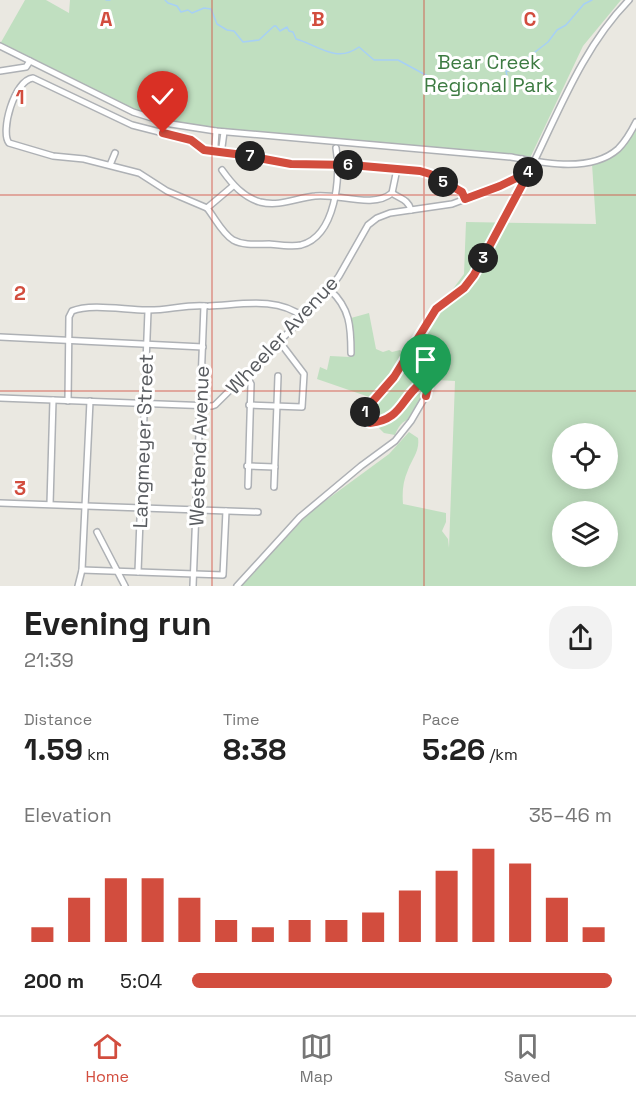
<!DOCTYPE html>
<html lang="en">
<head>
<meta charset="utf-8">
<style>
  body { margin:0; font-family:"Space Grotesk",sans-serif; background:#f2f2f2; color:#222; height:100vh; display:flex; flex-direction:column; font-size:22px; white-space:nowrap }
  * { box-sizing:border-box; margin:0 }
  p { font-size:20px; color:#767676 }
  .icon { flex:none; width:33px; height:33px; fill:none; stroke:currentColor; stroke-width:2; stroke-linecap:round; stroke-linejoin:round }
  .map { position:relative; height:586px; overflow:hidden }
  .side { display:flex; flex-direction:column; background:#fff; flex:1 }
  .side>* { flex:none }
  .buttons { position:absolute; left:552px; top:423px; display:grid; gap:12px }
  .buttons a { display:grid; place-items:center; width:66px; height:66px; border-radius:50%; background:#fff; box-shadow:0 3px 15px #0003; font-size:30px }
  .pin { position:absolute; display:grid; place-items:center; width:51px; height:51px; color:#fff; margin:-62px -26px; border-radius:50% 50% 50% 0; rotate:-45deg; box-shadow:0 0 6px #0007 }
  .pin .icon { rotate:45deg }
  .km { position:absolute; width:30px; height:30px; margin:-15px; border-radius:50%; background:#222; color:#fff; font-size:16px; line-height:30px; text-align:center }
  .round { display:grid; place-items:center; flex:none; width:63px; height:63px; border-radius:24px; background:#f2f2f2 }
  .summary { display:flex; align-items:center; justify-content:space-between; height:102px; padding:0 24px }
  h1 { font-size:33px; font-weight:700; line-height:45px }
  .stats { display:grid; grid-template-columns:repeat(3,1fr); gap:9px; height:102px; padding:6px 24px }
  .stats div { display:grid; align-content:center }
  .stats b { font-size:30px; font-weight:700 }
  .stats small { font-size:16px; font-weight:400 }
  .stats p { font-size:16px }
  .chart { height:168px; padding:12px 24px }
  .chart p { display:flex; justify-content:space-between }
  .chart svg { width:100%; height:108px; margin-top:6px; stroke:#d24d3e; stroke-width:6 }
  ul { padding:0 24px; list-style:none; font-size:20px }
  li { display:grid; grid-template-columns:96px 72px 1fr; align-items:center; height:45px }
  li i { height:15px; border-radius:8px; background:#d24d3e }
  .menu { display:flex; justify-content:space-around; align-items:center; height:84px; border-top:2px solid #e0e0e0; background:#fff; font-size:16px; color:#767676 }
  .menu a { display:grid; justify-items:center; gap:3px }
  .menu .current { color:#d24d3e }
  .map>svg:first-child { display:block }
  .green { fill:#c0dfc0; fill-rule:evenodd }
  .lines { fill:none; stroke-linecap:round; stroke-linejoin:round }
  .stream { stroke:#a7d0f4; stroke-width:1.5 }
  .minor-casing { stroke:#aeb1b5; stroke-width:8 }
  .minor { stroke:#fff; stroke-width:5 }
  .route-casing { stroke:#fff; stroke-width:12 }
  .route { stroke:#d24d3e; stroke-width:8 }
  .grid { fill:none; stroke:#d24d3e; stroke-width:1.5; stroke-opacity:0.55 }
  .labels { text-anchor:middle; dominant-baseline:central; stroke-width:6; stroke-linejoin:round; paint-order:stroke }
  .park-label { font-size:20px; fill:#3d7b42; stroke:#fff }
  .street-label { font-size:20px; fill:#595c60; stroke:#fff }
  .grid-label { font-size:20px; text-anchor:middle; font-weight:bold; fill:#d24d3e; stroke:#fff; stroke-width:6; stroke-linejoin:round; paint-order:stroke }
</style>
</head>
<body>
<div class="map">
<svg width="636" height="586" viewBox="0 0 636 586">
  <rect width="100%" height="100%" fill="#eae8e1"/>
  <g class="green">
    <path d="M25,0h21l23,13 1,-13h551l-38,46 -53,112 -110,-12 -203,-17 -45,-8 -39,-12 -133,-65z"/>
    <path d="M636,127v459h-395l69,-74 79,-58 20,-22 9,6c2,13 -6,21 -10,32 -5,11 -6,22 -5,34l43,9v9l-4,9 6,8 1,9 6,-167 -19,-1 -6,-4 -12,7 -15,20 -13,12 -12,5 -9,-1 -1,-7 22,-23 19,-27 12,-30 43,-58 2,-52 130,2 -4,-60c23,-9 32,-14 44,-37zM562,434h46v44h-46zM562,512h46v44h-46z"/>
    <path d="M369,313l7,36 7,3 6,-2 3,2 8,-2 6,5 -20,29 -14,14 -55,-19 3,-12 7,3 3,-14 20,1c5,-8 4,-30 1,-39z"/>
    <path d="M422,387l4,2 -16,30c-8,2 -12,8 -15,16l-11,-2 -7,-7 17,-8z"/>
  </g>
  <g class="lines">
    <g class="stream">
      <path d="M106,0h4"/>
      <path d="M165,0l3,3 9,3 4,6 7,-2 4,3 12,-5 7,1 6,15 10,6 7,1 9,11 16,-2 15,-14h2l4,5 7,-4 2,4 4,1 3,7c20,5 40,25 63,8l15,13h24l37,20 27,9 35,-1 10,-12 -1,-5h3l6,-7 6,-1 27,-21 9,-12 9,-5 18,-21 8,-4"/>
    </g>
    <g class="minor-casing">
      <g id="minor">
        <path d="M0,46l133,66 38,12 45,7 295,26c32,6 80,16 107,-8 8,-8 13,-17 18,-27"/>
        <path d="M0,71l26,-4 4,-6"/>
        <path d="M215,146l1,-15"/>
        <path d="M222,147l2,-15"/>
        <path d="M110,165l5,-12"/>
        <path d="M222,170c10,14 21,27 38,32 20,5 36,-4 55,-6 23,-3 58,13 77,-3l5,-24"/>
        <path d="M233,186l-26,22 -40,-17 -28,-18 -55,-14 -31,-3 -44,-13c-9,-11 5,-63 24,-65l99,47 59,15 13,10 39,5 48,9h46l83,7 10,3 32,17 3,8"/>
        <path d="M392,193c8,6 16,6 19,17"/>
        <path d="M207,208c8,10 15,25 26,32 11,6 25,4 36,4 10,1 23,3 32,1 35,-9 40,-69 35,-97"/>
        <path d="M330,290c20,18 21,37 21,63"/>
        <path d="M209,306c30,-1 68,-10 94,11"/>
        <path d="M0,337l203,10"/>
        <path d="M246,375l5,9 -3,102"/>
        <path d="M0,398l212,8 3,-1 109,-108 15,-21 29,-51 9,-7 13,-5 62,-9 48,-18 29,-14 -3,-10 -4,-3"/>
        <path d="M68,401l1,-84 3,-6c19,-8 53,-1 74,-1 20,1 40,-6 60,-4"/>
        <path d="M249,405l53,2 2,-33 -25,-33"/>
        <path d="M247,466l28,1"/>
        <path d="M274,487l4,-111"/>
        <path d="M0,503l258,9"/>
        <path d="M50,504l3,-104"/>
        <path d="M97,532l28,54"/>
        <path d="M82,570l141,5 3,-64"/>
        <path d="M138,572l10,-261"/>
        <path d="M78,586l4,-16 8,-169"/>
        <path d="M193,586l11,-280"/>
        <path d="M237,586l63,-69 61,-51 34,-25 16,-20 17,-29 -1,-5 -4,-3 -5,1c-12,17 -27,42 -51,36l-4,-5 3,-7 28,-32 42,-68 28,-21 10,-13c18,-35 38,-70 56,-105 29,-59 53,-123 99,-170"/>
      </g>
    </g>
    <use href="#minor" class="minor"/>
  </g>
  <g class="lines">
    <g class="route-casing">
      <path id="route" d="M163,133l28,7 13,10 39,5 48,9 60,1 69,6 10,3 32,18 3,7 35,-13 29,-14 -55,103 -10,13 -28,21 -42,68 -28,32 -2,10 6,4c31,-3 31,-24 50,-39l8,3 -2,9"/>
    </g>
    <use href="#route" class="route"/>
  </g>
  <path class="grid" d="M212,0v586M424,0v586M0,195h636M0,391h636"/>
  <g class="labels">
    <g class="park-label">
      <text x="489" y="62">Bear Creek<tspan x="489" dy="23">Regional Park</tspan></text>
    </g>
    <g class="street-label">
      <text transform="translate(282 335) rotate(-47)">Wheeler Avenue</text>
      <text transform="translate(143 441) rotate(-88)">Langmeyer Street</text>
      <text transform="translate(199 446) rotate(-88)">Westend Avenue</text>
    </g>
  </g>
  <g class="grid-label">
    <text x="106" y="26">A</text>
    <text x="318" y="26">B</text>
    <text x="530" y="26">C</text>
    <text x="20" y="104">1</text>
    <text x="20" y="300">2</text>
    <text x="20" y="495">3</text>
  </g>
</svg>
<div class="buttons">
<a><svg class="icon" aria-label="locate" viewBox="0 0 24 24"><circle cx="12" cy="12" r="6"/><path d="M12 2v4M12 18v4M2 12h4M18 12h4"/></svg></a>
<a><svg class="icon" aria-label="layers" viewBox="0 0 24 24"><path d="M12 4l9 5-9 5-9-5zM3 14l9 5 9-5"/></svg></a>
</div>
<div class="pin" style="left:426px;top:396px;background:#1e9e55"><svg class="icon" aria-label="arrive" viewBox="0 0 24 24"><path d="M6 21V4h12l-3 4 3 4H6"/></svg></div>
<div class="pin" style="left:163px;top:133px;background:#d93025"><svg class="icon" aria-label="check" viewBox="0 0 24 24"><path d="M5 12l5 5 9-10"/></svg></div>
<b class="km" style="left:365px;top:412px">1</b>
<b class="km" style="left:483px;top:258px">3</b>
<b class="km" style="left:528px;top:172px">4</b>
<b class="km" style="left:443px;top:182px">5</b>
<b class="km" style="left:348px;top:165px">6</b>
<b class="km" style="left:250px;top:156px">7</b>
</div>
<section class="side">
<div class="summary"><div><h1>Evening run</h1><p>21:39</p></div><a class="round"><svg class="icon" aria-label="share" viewBox="0 0 24 24"><path d="M12 15V3M7 8l5-5 5 5M5 13v7h14v-7"/></svg></a></div>
<div class="stats">
<div><p>Distance</p><b>1.59<small> km</small></b></div>
<div><p>Time</p><b>8:38</b></div>
<div><p>Pace</p><b>5:26<small> /km</small></b></div>
</div>
<div class="chart"><p><span>Elevation</span>35–46 m</p>
<svg viewBox="0 0 160 44" preserveAspectRatio="none"><path d="M5 44V38M15 44V26M25 44V18M35 44V18M45 44V26M55 44V35M65 44V38M75 44V35M85 44V35M95 44V32M105 44V23M115 44V15M125 44V6M135 44V12M145 44V26M155 44V38"/></svg>
</div>
<ul>
<li><b>200 m</b>5:04<i style="width:100%"></i></li>
</ul>
</section>
<nav class="menu">
<a class="current"><svg class="icon" aria-label="home" viewBox="0 0 24 24"><path d="M3 11l9-7 9 7M6 9v11h12V9"/></svg>Home</a>
<a><svg class="icon" aria-label="map" viewBox="0 0 24 24"><path d="M3 6l6-2 6 2 6-2v14l-6 2-6-2-6 2zM9 4v14M15 6v14"/></svg>Map</a>
<a><svg class="icon" aria-label="saved" viewBox="0 0 24 24"><path d="M7 4h10v16l-5-4-5 4z"/></svg>Saved</a>
</nav>
</body>
</html>
